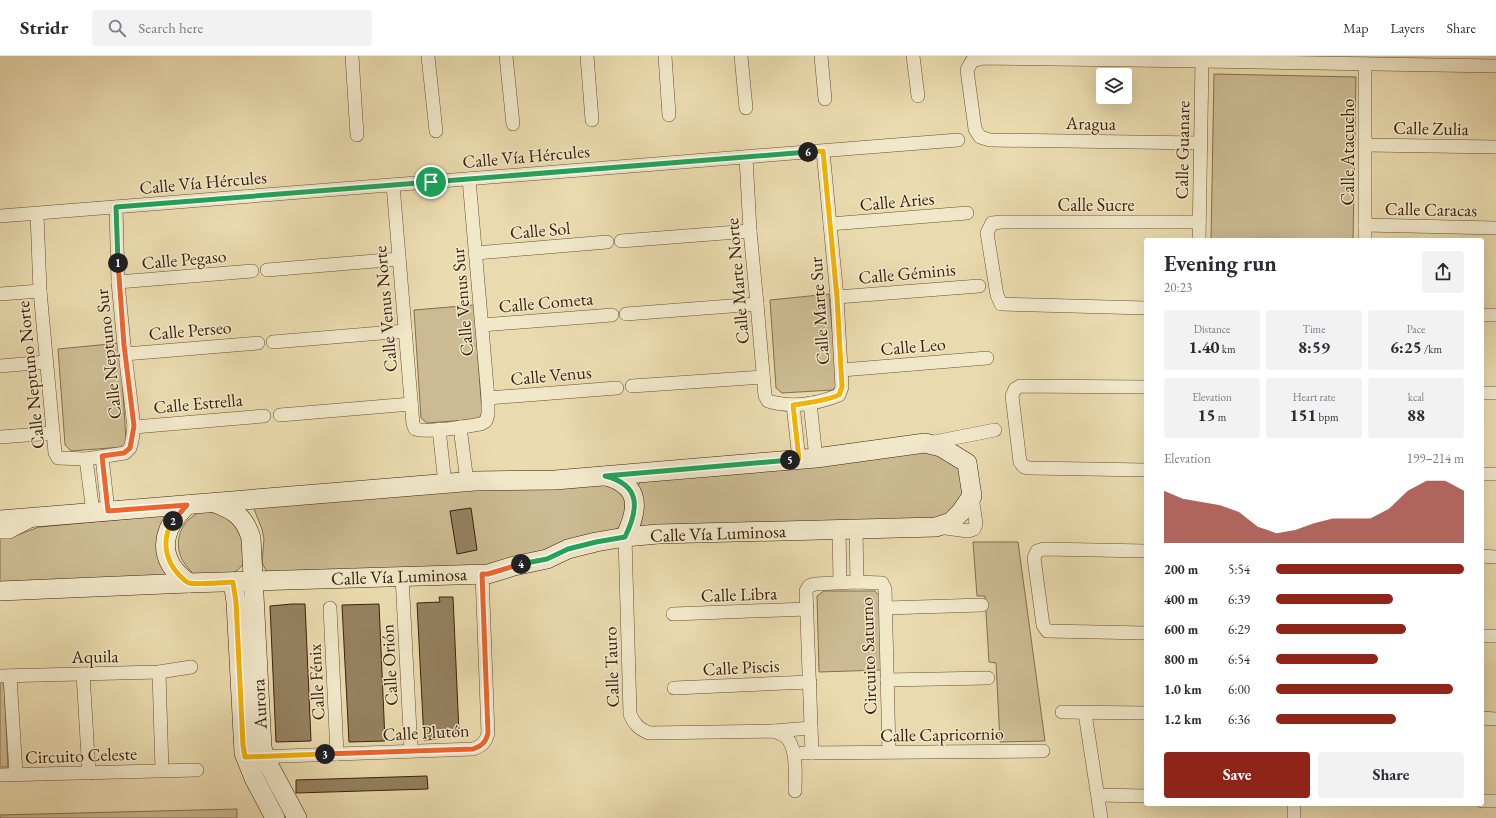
<!DOCTYPE html>
<html lang="en">
<head>
<meta charset="utf-8">
<style>
  body { margin:0; font-family:"EB Garamond",serif; background:#f2f2f3; color:#2b2b33; height:100vh; display:flex; flex-direction:column; font-size:15px; white-space:nowrap }
  * { box-sizing:border-box; margin:0 }
  p { font-size:13px; color:#7c7c81 }
  .icon { flex:none; width:22px; height:22px; fill:none; stroke:currentColor; stroke-width:2; stroke-linecap:round; stroke-linejoin:round }
  .map { position:relative; flex:1; overflow:hidden }
  .drawer { position:absolute; left:1144px; top:182px; width:340px; height:568px; display:flex; flex-direction:column; background:#fff; border-radius:4px; box-shadow:0 4px 16px #0002 }
  .drawer>* { flex:none }
  .fabs { position:absolute; left:1096px; top:12px; display:grid; gap:8px }
  .fabs a { display:grid; place-items:center; width:36px; height:36px; border-radius:4px; background:#fff; box-shadow:0 4px 16px #0002; font-size:20px }
  .pin { position:absolute; display:grid; place-items:center; width:34px; height:34px; color:#fff; margin:-17px; border:2px solid #fff; border-radius:50%; box-shadow:0 1px 4px #0007 }
  .km { position:absolute; width:20px; height:20px; margin:-10px; border-radius:50%; background:#222; color:#fff; font-size:11px; line-height:20px; text-align:center }
  .round { display:grid; place-items:center; flex:none; width:42px; height:42px; border-radius:4px; background:#f2f2f3 }
  .summary { display:flex; align-items:center; justify-content:space-between; height:68px; padding:0 20px }
  h1 { font-size:22px; font-weight:700; line-height:30px }
  .stats { display:grid; grid-template-columns:repeat(3,1fr); gap:6px; height:68px; padding:4px 20px }
  .stats div { display:grid; align-content:center; border-radius:4px; background:#f2f2f3; text-align:center }
  .stats b { font-size:17px; font-weight:700 }
  .stats small { font-size:11px; font-weight:400 }
  .stats p { font-size:11px }
  .chart { height:112px; padding:8px 20px }
  .chart p { display:flex; justify-content:space-between }
  .chart svg { width:100%; height:72px; margin-top:4px; fill:#8f2418; opacity:.7 }
  .action { display:flex; gap:8px; margin-top:auto; padding:8px 20px }
  .action a { flex:1; height:46px; border-radius:4px; background:#8f2418; color:#fff; font-size:16px; font-weight:700; line-height:46px; text-align:center }
  .action a+a { background:#f2f2f3; color:#2b2b33 }
  ul { padding:0 20px; list-style:none; font-size:13px }
  li { display:grid; grid-template-columns:64px 48px 1fr; align-items:center; height:30px }
  li i { height:10px; border-radius:5px; background:#8f2418 }
  header { display:flex; align-items:center; gap:24px; box-sizing:border-box; height:56px; padding:0 20px; background:#fff; border-bottom:1px solid #e1e1e2 }
  header strong { font-size:19px }
  nav { display:flex; gap:22px; margin-inline-start:auto; font-size:14px }
  .search { width:280px; height:36px; background:#f2f2f3; display:flex; align-items:center; gap:10px; box-sizing:border-box; padding:0 14px; border-radius:4px; color:#7c7c81; font-size:15px }
  .map>svg:first-child { display:block }
  .green { fill:#ccbb92; stroke:#846e4e }
  .building { fill:#968160; stroke:#3c200b }
  .lines { fill:none; stroke-linecap:round; stroke-linejoin:round }
  .street-casing { stroke:#684f34; stroke-width:14 }
  .secondary-casing { stroke:#3c200b; stroke-width:20 }
  .street { stroke:#f1e8ca; stroke-width:13 }
  .secondary { stroke:#f1e8ca; stroke-width:19 }
  .split-1-casing { stroke:#fff; stroke-width:8 }
  .split-2-casing { stroke:#fff; stroke-width:8 }
  .split-3-casing { stroke:#fff; stroke-width:8 }
  .split-4-casing { stroke:#fff; stroke-width:8 }
  .split-5-casing { stroke:#fff; stroke-width:8 }
  .split-6-casing { stroke:#fff; stroke-width:8 }
  .split-7-casing { stroke:#fff; stroke-width:8 }
  .split-1 { stroke:#22a559; stroke-width:5 }
  .split-2 { stroke:#f0652b; stroke-width:5 }
  .split-3 { stroke:#f5b400; stroke-width:5 }
  .split-4 { stroke:#f0652b; stroke-width:5 }
  .split-5 { stroke:#22a559; stroke-width:5 }
  .split-6 { stroke:#f5b400; stroke-width:5 }
  .split-7 { stroke:#22a559; stroke-width:5 }
  .labels { text-anchor:middle; dominant-baseline:central; stroke-width:3; stroke-linejoin:round; paint-order:stroke }
  .street-label { font-size:18px; fill:#3c200b; stroke:#f1e8ca }
</style>
</head>
<body>
<header>
<strong>Stridr</strong>
<div class="search"><svg class="icon" aria-label="search" viewBox="0 0 24 24"><circle cx="10" cy="10" r="6"/><path d="M15 15l6 6"/></svg>Search here</div>
<nav><a>Map</a><a>Layers</a><a>Share</a></nav>
</header>
<div class="map">
<svg width="1496" height="762" viewBox="0 0 1496 762">
  <rect width="100%" height="100%" fill="#eadbae"/>
  <filter id="stains"><feTurbulence type="fractalNoise" baseFrequency=".005" numOctaves="4"/><feColorMatrix values="0 0 0 0 .2 0 0 0 0 .09 0 0 0 0 .02 0 0 0 .5 -.17"/></filter>
  <radialGradient id="worn" r=".72"><stop offset=".6" stop-color="#630" stop-opacity="0"/><stop offset="1" stop-color="#630" stop-opacity=".3"/></radialGradient>
  <g class="green">
    <path d="M1214,18l142,3 -3,163h-142z"/>
    <path d="M829,238l8,90 -4,6 -51,3 -6,-5 -6,-88z"/>
    <path d="M474,249l8,108 -3,6 -52,4 -6,-5 -7,-108z"/>
    <path d="M120,287l6,98 -3,6 -52,4 -6,-6 -7,-96z"/>
    <path d="M932,393l29,17 4,32 -19,21 -306,9 -3,-42 4,-4z"/>
    <path d="M611,427l15,8 -2,32 -7,6 -76,28 -53,12 -221,3 -5,-9 2,-24 -2,-10 -8,-20 5,-5 187,-15z"/>
    <path d="M212,453l30,15c1,7 5,28 4,34 -3,10 -13,17 -23,17 -6,0 -20,3 -25,1 -5,-1 -10,-8 -13,-12 -11,-14 -8,-37 7,-47 6,-5 12,-6 20,-8z"/>
    <path d="M166,459l4,58 -5,7 -165,4v-47h12l27,-10z"/>
    <path d="M973,486h45l27,199 -45,1 -4,-79 -7,-1 -4,-66h-8z"/>
    <path d="M824,535h51l5,6 1,73 -62,2 -2,-76z"/>
    <path d="M0,626h4l4,85h-8z"/>
    <path d="M237,753v9h-237v-3z"/>
  </g>
  <g class="building">
    <path d="M471,452l6,42 -20,4 -7,-43z"/>
    <path d="M439,541h14l6,136 -22,2v4l-13,1 -7,-137 23,-1z"/>
    <path d="M292,548h13l6,137 -35,1 -6,-136z"/>
    <path d="M379,548l6,137 -36,1 -7,-137z"/>
    <path d="M427,720l1,13 -132,4v-13z"/>
  </g>
  <g class="lines">
    <g class="street-casing">
      <g id="street">
        <path d="M352,0l5,79"/>
        <path d="M428,0l8,75"/>
        <path d="M506,0l7,68"/>
        <path d="M587,0l5,64"/>
        <path d="M665,0l4,59"/>
        <path d="M741,0l5,52"/>
        <path d="M821,0l4,43"/>
        <path d="M913,0l5,40"/>
        <path d="M1200,87l-210,-3 -10,-3 -5,-8 -8,-59 5,-9 11,-3 219,3 294,5"/>
        <path d="M1366,89l130,2"/>
        <path d="M746,101l4,74 7,73 8,92 3,5c23,7 49,3 71,-6l3,-8 -5,-90 -14,-146"/>
        <path d="M393,129l20,239 2,5c16,4 49,-2 66,-5l5,-3 2,-7v-16l-19,-219"/>
        <path d="M37,158l3,77 15,162 3,5 28,1 39,-6 5,-5 2,-7 2,-14 -10,-82 -6,-63 -2,-75"/>
        <path d="M0,160l958,-76"/>
        <path d="M830,168l137,-11"/>
        <path d="M1365,169l131,3"/>
        <path d="M1199,184l3,-179"/>
        <path d="M1365,184v-176"/>
        <path d="M621,185l129,-10"/>
        <path d="M476,197l131,-11"/>
        <path d="M267,214l132,-11"/>
        <path d="M118,226l134,-11"/>
        <path d="M0,238l40,-3"/>
        <path d="M837,241l142,-11"/>
        <path d="M1146,252l-145,-4 -4,-9 -10,-62 5,-10 10,-1h197"/>
        <path d="M626,258l131,-10"/>
        <path d="M1482,259h14"/>
        <path d="M482,269l130,-10"/>
        <path d="M273,286l132,-11"/>
        <path d="M125,298l133,-11"/>
        <path d="M0,310l46,-4"/>
        <path d="M842,314l145,-12"/>
        <path d="M632,330l131,-9"/>
        <path d="M1146,331l-126,-1 -5,3 -3,7 8,66 4,5 6,1 116,2"/>
        <path d="M1482,337h14"/>
        <path d="M488,342l129,-10"/>
        <path d="M810,347l6,55"/>
        <path d="M793,349l6,54"/>
        <path d="M280,359l131,-11"/>
        <path d="M134,371l130,-11"/>
        <path d="M460,371l7,55"/>
        <path d="M439,373l6,55"/>
        <path d="M0,381l53,-4"/>
        <path d="M929,387l66,-13"/>
        <path d="M102,401l6,54"/>
        <path d="M86,403l7,53"/>
        <path d="M1482,418h14"/>
        <path d="M938,471l30,4 6,-2 2,-5 -4,-28"/>
        <path d="M856,473l1,53"/>
        <path d="M839,474l1,52"/>
        <path d="M0,476h9l23,-12"/>
        <path d="M625,481l5,177c4,10 9,15 19,19l125,-2c3,1 8,3 11,5 13,11 10,39 10,55"/>
        <path d="M1146,495l-102,-2 -7,2 -3,7 9,67 4,6 99,2"/>
        <path d="M1482,500l14,1"/>
        <path d="M402,520l9,175"/>
        <path d="M330,552l7,146"/>
        <path d="M886,552l96,-3"/>
        <path d="M673,558l134,-5"/>
        <path d="M1482,580h14"/>
        <path d="M159,616l3,98"/>
        <path d="M83,618l6,99"/>
        <path d="M0,620l159,-4 32,-5"/>
        <path d="M10,620l6,98"/>
        <path d="M887,624l101,-2"/>
        <path d="M674,632l136,-6"/>
        <path d="M1062,656l84,1"/>
        <path d="M1085,657l16,105"/>
        <path d="M1482,662l14,1"/>
        <path d="M774,675l37,-3"/>
        <path d="M803,697l240,-2"/>
        <path d="M812,697l-6,-162 3,-5 6,-2 42,-2 25,1 3,6 4,163"/>
        <path d="M257,701l216,-8c9,-3 13,-7 15,-16l-6,-159"/>
        <path d="M0,719l197,-5"/>
        <path d="M1098,739l48,1"/>
        <path d="M1482,745h14"/>
        <path d="M1294,762v-14"/>
      </g>
    </g>
    <g class="secondary-casing">
      <g id="secondary">
        <path d="M606,420c35,9 33,33 19,61"/>
        <path d="M215,447c20,7 30,15 36,35l11,210 5,14 30,56"/>
        <path d="M187,449c-27,25 -31,55 2,78"/>
        <path d="M0,464l475,-39 80,-1 261,-22 109,-15 16,4 26,16 5,33 -11,16 -10,10 -15,5 -278,7 -33,3 -29,5 -28,7 -21,10 -33,7 -26,8 -299,9 -189,8"/>
        <path d="M233,526l3,20 8,151 10,25 21,40"/>
      </g>
    </g>
    <use href="#street" class="street"/>
    <use href="#secondary" class="secondary"/>
  </g>
  <g class="lines">
    <g class="split-1-casing">
      <path id="split-1" d="M118,207l-2,-56 315,-25"/>
    </g>
    <g class="split-2-casing">
      <path id="split-2" d="M118,207l6,82 10,81 -4,22 -6,5 -22,3 6,55 79,-6 -14,16"/>
    </g>
    <g class="split-3-casing">
      <path id="split-3" d="M173,465c-12,18 -8,39 6,54 3,3 7,7 10,8 7,2 36,-1 44,-1l3,20 7,143 2,12 80,-3"/>
    </g>
    <g class="split-4-casing">
      <path id="split-4" d="M325,698l148,-5c9,-3 13,-7 15,-16l-6,-159h6l33,-10"/>
    </g>
    <g class="split-5-casing">
      <path id="split-5" d="M521,508l26,-5 21,-10 28,-7 29,-5c14,-29 16,-52 -20,-61l185,-16"/>
    </g>
    <g class="split-6-casing">
      <path id="split-6" d="M790,404l9,-1 -6,-54c16,-2 31,-4 46,-10l3,-8 -5,-90 -14,-146 -15,1"/>
    </g>
    <g class="split-7-casing">
      <path id="split-7" d="M431,126l377,-30"/>
    </g>
    <use href="#split-1" class="split-1"/>
    <use href="#split-2" class="split-2"/>
    <use href="#split-3" class="split-3"/>
    <use href="#split-4" class="split-4"/>
    <use href="#split-5" class="split-5"/>
    <use href="#split-6" class="split-6"/>
    <use href="#split-7" class="split-7"/>
  </g>
  <g class="labels">
    <g class="street-label">
      <text transform="translate(1091 67) rotate(1)">Aragua</text>
      <text transform="translate(1431 72) rotate(1)">Calle Zulia</text>
      <text transform="translate(1182 94) rotate(-89)">Calle Guanare</text>
      <text transform="translate(1347 96) rotate(-90)">Calle Atacucho</text>
      <text transform="translate(526 100) rotate(-5)">Calle Vía Hércules</text>
      <text transform="translate(203 126) rotate(-5)">Calle Vía Hércules</text>
      <text transform="translate(897 145) rotate(-5)">Calle Aries</text>
      <text x="1096" y="148">Calle Sucre</text>
      <text transform="translate(1431 153) rotate(1)">Calle Caracas</text>
      <text transform="translate(540 174) rotate(-5)">Calle Sol</text>
      <text transform="translate(184 203) rotate(-5)">Calle Pegaso</text>
      <text transform="translate(907 217) rotate(-5)">Calle Géminis</text>
      <text transform="translate(737 225) rotate(-95)">Calle Marte Norte</text>
      <text transform="translate(462 246) rotate(-95)">Calle Venus Sur</text>
      <text transform="translate(546 246) rotate(-5)">Calle Cometa</text>
      <text transform="translate(385 253) rotate(-95)">Calle Venus Norte</text>
      <text transform="translate(819 255) rotate(-94)">Calle Marte Sur</text>
      <text transform="translate(190 274) rotate(-5)">Calle Perseo</text>
      <text transform="translate(913 290) rotate(-5)">Calle Leo</text>
      <text transform="translate(108 298) rotate(-96)">Calle Neptuno Sur</text>
      <text transform="translate(30 319) rotate(-96)">Calle Neptuno Norte</text>
      <text transform="translate(551 319) rotate(-5)">Calle Venus</text>
      <text transform="translate(198 347) rotate(-5)">Calle Estrella</text>
      <text transform="translate(718 477) rotate(-2)">Calle Vía Luminosa</text>
      <text transform="translate(399 520) rotate(-2)">Calle Vía Luminosa</text>
      <text transform="translate(739 538) rotate(-2)">Calle Libra</text>
      <text transform="translate(95 600) rotate(-1)">Aquila</text>
      <text transform="translate(868 600) rotate(-92)">Circuito Saturno</text>
      <text transform="translate(389 609) rotate(-93)">Calle Orión</text>
      <text transform="translate(611 611) rotate(-92)">Calle Tauro</text>
      <text transform="translate(741 611) rotate(-3)">Calle Piscis</text>
      <text transform="translate(316 626) rotate(-93)">Calle Fénix</text>
      <text transform="translate(259 648) rotate(-93)">Aurora</text>
      <text transform="translate(426 676) rotate(-3)">Calle Plutón</text>
      <text transform="translate(942 678) rotate(-1)">Calle Capricornio</text>
      <text transform="translate(81 699) rotate(-2)">Circuito Celeste</text>
    </g>
  </g>
  <rect width="100%" height="100%" filter="url(#stains)"/>
  <rect width="100%" height="100%" fill="url(#worn)"/>
</svg>
<div class="fabs">
<a><svg class="icon" aria-label="layers" viewBox="0 0 24 24"><path d="M12 4l9 5-9 5-9-5zM3 14l9 5 9-5"/></svg></a>
</div>
<div class="pin" style="left:431px;top:126px;background:#1e9e55"><svg class="icon" aria-label="arrive" viewBox="0 0 24 24"><path d="M6 21V4h12l-3 4 3 4H6"/></svg></div>
<b class="km" style="left:118px;top:207px">1</b>
<b class="km" style="left:173px;top:465px">2</b>
<b class="km" style="left:325px;top:698px">3</b>
<b class="km" style="left:521px;top:508px">4</b>
<b class="km" style="left:790px;top:404px">5</b>
<b class="km" style="left:808px;top:96px">6</b>
<section class="drawer">
<div class="summary"><div><h1>Evening run</h1><p>20:23</p></div><a class="round"><svg class="icon" aria-label="share" viewBox="0 0 24 24"><path d="M12 15V3M7 8l5-5 5 5M5 13v7h14v-7"/></svg></a></div>
<div class="stats">
<div><p>Distance</p><b>1.40<small> km</small></b></div>
<div><p>Time</p><b>8:59</b></div>
<div><p>Pace</p><b>6:25<small> /km</small></b></div>
</div>
<div class="stats">
<div><p>Elevation</p><b>15<small> m</small></b></div>
<div><p>Heart rate</p><b>151<small> bpm</small></b></div>
<div><p>kcal</p><b>88</b></div>
</div>
<div class="chart"><p><span>Elevation</span>199–214 m</p>
<svg viewBox="0 0 160 44" preserveAspectRatio="none"><path d="M0 44V12L10 17L20 19L30 21L40 25L50 34L60 38L70 36L80 32L90 29L100 29L110 29L120 23L130 12L140 6L150 6L160 12V44z"/></svg>
</div>
<ul>
<li><b>200 m</b>5:54<i style="width:100%"></i></li>
<li><b>400 m</b>6:39<i style="width:62%"></i></li>
<li><b>600 m</b>6:29<i style="width:69%"></i></li>
<li><b>800 m</b>6:54<i style="width:54%"></i></li>
<li><b>1.0 km</b>6:00<i style="width:94%"></i></li>
<li><b>1.2 km</b>6:36<i style="width:64%"></i></li>
</ul>
<div class="action"><a>Save</a><a>Share</a></div>
</section>
</div>
</body>
</html>
